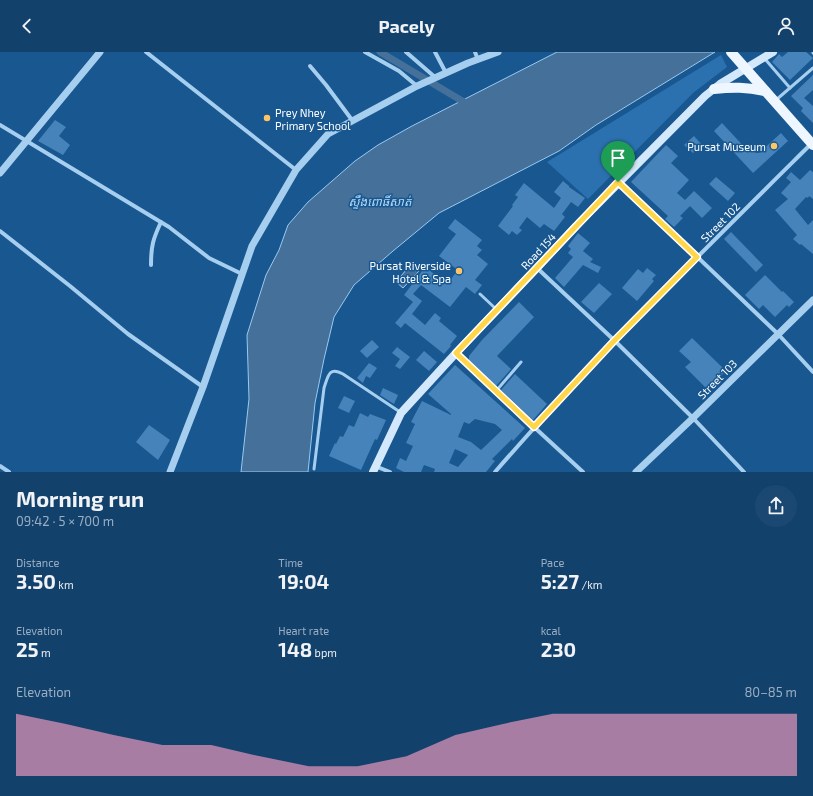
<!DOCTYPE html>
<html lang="en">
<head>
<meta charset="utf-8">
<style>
  body { margin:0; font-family:"Exo 2","Noto Sans Khmer",sans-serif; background:#1b4872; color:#f1f3f6; height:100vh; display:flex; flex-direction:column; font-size:15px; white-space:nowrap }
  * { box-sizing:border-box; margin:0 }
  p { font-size:13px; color:#9cafc2 }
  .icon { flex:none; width:22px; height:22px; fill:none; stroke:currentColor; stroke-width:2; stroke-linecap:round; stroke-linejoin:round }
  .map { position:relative; height:420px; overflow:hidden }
  .side { display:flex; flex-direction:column; background:#12416c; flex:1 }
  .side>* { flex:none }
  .pin { position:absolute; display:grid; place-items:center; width:34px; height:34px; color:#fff; margin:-41px -17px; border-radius:50% 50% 50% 0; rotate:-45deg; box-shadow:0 0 4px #0007 }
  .pin .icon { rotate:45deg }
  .round { display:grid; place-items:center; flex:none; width:42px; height:42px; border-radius:21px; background:#1b4872 }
  .headline { display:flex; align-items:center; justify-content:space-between; height:68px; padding:0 16px }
  h1 { font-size:22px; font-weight:700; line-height:30px }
  .stats { display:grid; grid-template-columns:repeat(3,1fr); gap:6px; height:68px; padding:4px 16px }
  .stats div { display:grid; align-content:center }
  .stats b { font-size:20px; font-weight:700 }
  .stats small { font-size:11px; font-weight:400 }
  .stats p { font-size:11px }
  .chart { height:112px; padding:8px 16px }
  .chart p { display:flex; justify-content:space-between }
  .chart svg { width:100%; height:72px; margin-top:4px; fill:#e797bd; opacity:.7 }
  header { display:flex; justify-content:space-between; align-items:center; height:52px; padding:0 16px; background:#12416c; font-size:18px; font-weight:700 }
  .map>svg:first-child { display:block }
  .green { fill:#2b71af }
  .water { fill:#44709a; stroke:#99caf2 }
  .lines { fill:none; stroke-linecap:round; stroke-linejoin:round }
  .canal { stroke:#44709a; stroke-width:7 }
  .building { fill:#4583ba; fill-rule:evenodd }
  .service { stroke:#a6ceef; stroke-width:3 }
  .minor { stroke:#a6ceef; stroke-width:4 }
  .tertiary { stroke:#a6ceef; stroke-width:7 }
  .secondary { stroke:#d4e8fb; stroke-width:8 }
  .primary { stroke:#eef6ff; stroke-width:10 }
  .route-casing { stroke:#fff; stroke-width:8 }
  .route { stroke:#ffd54a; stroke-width:5 }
  .poi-dot { fill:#ffc564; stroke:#185790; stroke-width:1.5 }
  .labels { text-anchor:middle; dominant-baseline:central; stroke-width:3; stroke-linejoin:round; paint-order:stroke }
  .poi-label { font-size:11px; fill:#fff; stroke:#185790; text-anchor:end }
  .street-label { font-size:11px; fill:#fff; stroke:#185790 }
  .water-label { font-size:12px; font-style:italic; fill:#b2d7f6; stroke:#185790 }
</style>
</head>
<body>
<header><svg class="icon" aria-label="back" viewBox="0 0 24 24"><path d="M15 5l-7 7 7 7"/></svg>Pacely<svg class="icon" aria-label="person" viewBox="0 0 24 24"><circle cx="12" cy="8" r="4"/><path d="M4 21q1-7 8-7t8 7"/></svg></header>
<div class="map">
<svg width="813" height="420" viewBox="0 0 813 420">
  <rect width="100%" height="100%" fill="#185790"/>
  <path class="green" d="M721,3l6,12 -34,26 -105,106 -41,-37z"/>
  <g class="water">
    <path d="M557,0h158l-119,73 -37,26 -120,62 -46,38 -39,34 -20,32 -10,42 -9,44 -7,69h-67l8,-73 -2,-64 19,-60 13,-25 9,-25 20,-23 47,-41 23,-16 34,-19z"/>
    <path d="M411,212l8,7 -16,17 -7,-6z"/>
  </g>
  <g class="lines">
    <path class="canal" d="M380,0l89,53"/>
  </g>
  <g class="building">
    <path d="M788,0h18l7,6 -23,22 -18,-18 7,-8 3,3z"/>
    <path d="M813,23v15l-9,8 9,8v17l-12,-12 2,-3 -12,-12z"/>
    <path d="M55,68l11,7 -7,9 11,9 -7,10 -25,-14z"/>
    <path d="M722,71l26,28 11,2 22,-20 7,8 -35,32 -39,-42z"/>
    <path d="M694,84l8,9 -9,8 -9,-8z"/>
    <path d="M666,93l12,11 -7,7 18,17 -12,13 8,7 9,-9 18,17 -10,10 -12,-12 -10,10 3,2 -9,9 -9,-8 3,-3 -37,-34z"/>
    <path d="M810,118l3,2v27l-4,-3 -1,2 -2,-1 -11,12 13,16 5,-5v34l-12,-10 -1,1 -7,-6 4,-4 -22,-25 13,-11 -7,-6 10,-11 -5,-4 5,-6 9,8z"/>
    <path d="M716,125l19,16 -7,8 -19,-17z"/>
    <path d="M563,129l6,5v1l16,11 -7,9 -7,-5 -9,12 3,3 -11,14 -10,-7 -4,4 -13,-11 -8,11 3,2 -5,5 -5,-4 -3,4 -11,-9 15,-20 -1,-1 6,-8 -3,-2 9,-12 30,25 7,-10 -7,-6z"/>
    <path d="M455,167l27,21 -5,6 5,4 -5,5 11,9 -13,16 7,5 -7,9 -9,-7 -16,20 -29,-22 -8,9 9,7 -10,13 13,11 10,-12 6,5 -2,3 18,15 -7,9 1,1 -7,8 -39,-31 -4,5 -6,-5 18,-21 -9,-7 21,-28 22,17 11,-14 -19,-14 17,-22 -8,-6z"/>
    <path d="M731,180l32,33 -7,7 -32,-33z"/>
    <path d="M578,181l12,10 -7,8 10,8 -3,3 11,5 -3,6 -15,-8 -19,22 -9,-9 18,-21 -5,-4 3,-4 -3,-3z"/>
    <path d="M647,216l9,7 -4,4 2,2 -17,20 -15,-13 16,-19 5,4z"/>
    <path d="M765,223l17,17 1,-1 11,11 -5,5 -2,-2 -12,12 -12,-12 -4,4 -14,-14z"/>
    <path d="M599,231l13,11 -18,19 -13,-11z"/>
    <path d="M519,250l15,15 -37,39 14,13 -15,17 -27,-26v-4l13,-16z"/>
    <path d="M692,286l34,33 -19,18 -22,-22 6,-5 -12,-11z"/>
    <path d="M372,288l7,7 -12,11 -7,-7z"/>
    <path d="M397,295l13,10 -10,12 -5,-3 5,-7 -8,-6z"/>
    <path d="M424,299l13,11 -8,9 -13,-11z"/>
    <path d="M369,311l8,5 -7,10 -4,-2 -3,7 -6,-5z"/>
    <path d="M455,313l70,63 -12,13 -1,-2 -20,20 3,2 -9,11h-52l1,-3 -11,-4 -3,7h-17l-8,-4 4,-10 6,3 7,-15 -7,-3 9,-19 -4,-2 11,-21 29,14v-1l-23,-20zM475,367l20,5 7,6 -21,20 -10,-8 -13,-5 6,-15 5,2zM455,397l13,6 -10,12 -9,-4z"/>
    <path d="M515,322l32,30 -14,16 -32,-30z"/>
    <path d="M383,336l15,7 -4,9 -14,-9z"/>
    <path d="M344,344l11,5 -6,12 -11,-5z"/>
    <path d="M360,361l8,4 2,-3 16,6 -9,20 -2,-1 -14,31 -32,-14 6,-13 1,1 4,-8 3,1 6,-12 5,2z"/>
    <path d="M149,373l21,15 -12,20 -22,-18z"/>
  </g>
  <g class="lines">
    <g class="service">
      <path d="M813,0v1"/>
      <path d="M765,7l25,29"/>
      <path d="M776,48l37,-32"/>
      <path d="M480,242l16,15"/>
      <path d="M496,339l25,-29"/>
      <path d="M314,417l10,-81c4,-12 5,-22 19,-14l57,38"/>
    </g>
    <g class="minor">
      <path d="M146,0l150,118"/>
      <path d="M365,0l34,19 18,15"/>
      <path d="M406,0l30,26"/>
      <path d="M435,0l11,21"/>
      <path d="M475,0l3,8"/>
      <path d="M310,14l16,19 26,35"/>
      <path d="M0,73l169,102 40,31 33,16"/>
      <path d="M619,130l159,152 35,38"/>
      <path d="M0,179l70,55 58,48 75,53"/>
      <path d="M151,213c0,-19 2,-26 10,-43"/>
      <path d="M537,216l78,73 78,77 51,54"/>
      <path d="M456,301l78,74 49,45"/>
      <path d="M0,414l9,6"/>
      <path d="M375,414l15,6"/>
      <path d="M495,420c100,-115 208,-221 316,-328"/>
    </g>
    <g class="tertiary">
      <path d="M0,121l100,-121"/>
      <path d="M170,420l33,-85 49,-141 44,-76 32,-36 89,-48 51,-23 30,-11"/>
      <path d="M636,420l57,-54 120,-118"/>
    </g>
    <path class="secondary" d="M373,420l28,-59 55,-60 81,-85 39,-42 129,-130 15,-12 53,-32"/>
    <g class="primary">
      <path d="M731,0l82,93"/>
      <path d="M714,37c19,-2 32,-2 51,2"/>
    </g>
  </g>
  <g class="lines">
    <g class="route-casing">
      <path id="route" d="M618,130l79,75 -83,84 -80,86 -78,-74z"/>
    </g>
    <use href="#route" class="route"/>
  </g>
  <g class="poi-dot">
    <circle cx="267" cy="66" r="4"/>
    <circle cx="774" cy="94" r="4"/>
    <circle cx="459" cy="219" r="4"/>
  </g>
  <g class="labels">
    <g class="poi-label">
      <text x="275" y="60" text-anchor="start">Prey Nhey<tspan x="275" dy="13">Primary School</tspan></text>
      <text x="766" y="94">Pursat Museum</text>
      <text x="451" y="213">Pursat Riverside<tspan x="451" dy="13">Hotel &amp; Spa</tspan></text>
    </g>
    <g class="street-label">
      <text transform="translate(720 170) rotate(-45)">Street 102</text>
      <text transform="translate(538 199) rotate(-47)">Road 154</text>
      <text transform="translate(717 327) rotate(-45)">Street 103</text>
    </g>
    <g class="water-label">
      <text x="380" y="149">ស្ទឹងពោធិ៍សាត់</text>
    </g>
  </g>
</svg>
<div class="pin" style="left:618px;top:130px;background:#1e9e55"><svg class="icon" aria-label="arrive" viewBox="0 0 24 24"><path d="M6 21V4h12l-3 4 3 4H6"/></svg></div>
</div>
<section class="side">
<div class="headline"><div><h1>Morning run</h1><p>09:42 · 5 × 700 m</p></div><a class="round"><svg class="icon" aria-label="share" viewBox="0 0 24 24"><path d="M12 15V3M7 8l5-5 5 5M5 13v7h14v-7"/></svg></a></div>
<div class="stats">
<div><p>Distance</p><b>3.50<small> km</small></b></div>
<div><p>Time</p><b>19:04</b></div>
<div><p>Pace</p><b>5:27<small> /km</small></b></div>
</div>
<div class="stats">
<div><p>Elevation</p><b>25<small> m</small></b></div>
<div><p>Heart rate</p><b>148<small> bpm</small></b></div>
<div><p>kcal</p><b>230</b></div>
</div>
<div class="chart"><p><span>Elevation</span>80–85 m</p>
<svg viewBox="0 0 160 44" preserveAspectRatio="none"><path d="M0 44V6L10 12L20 19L30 25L40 25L50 32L60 38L70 38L80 32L90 19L100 12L110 6L120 6L130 6L140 6L150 6L160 6V44z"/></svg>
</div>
</section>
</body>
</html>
